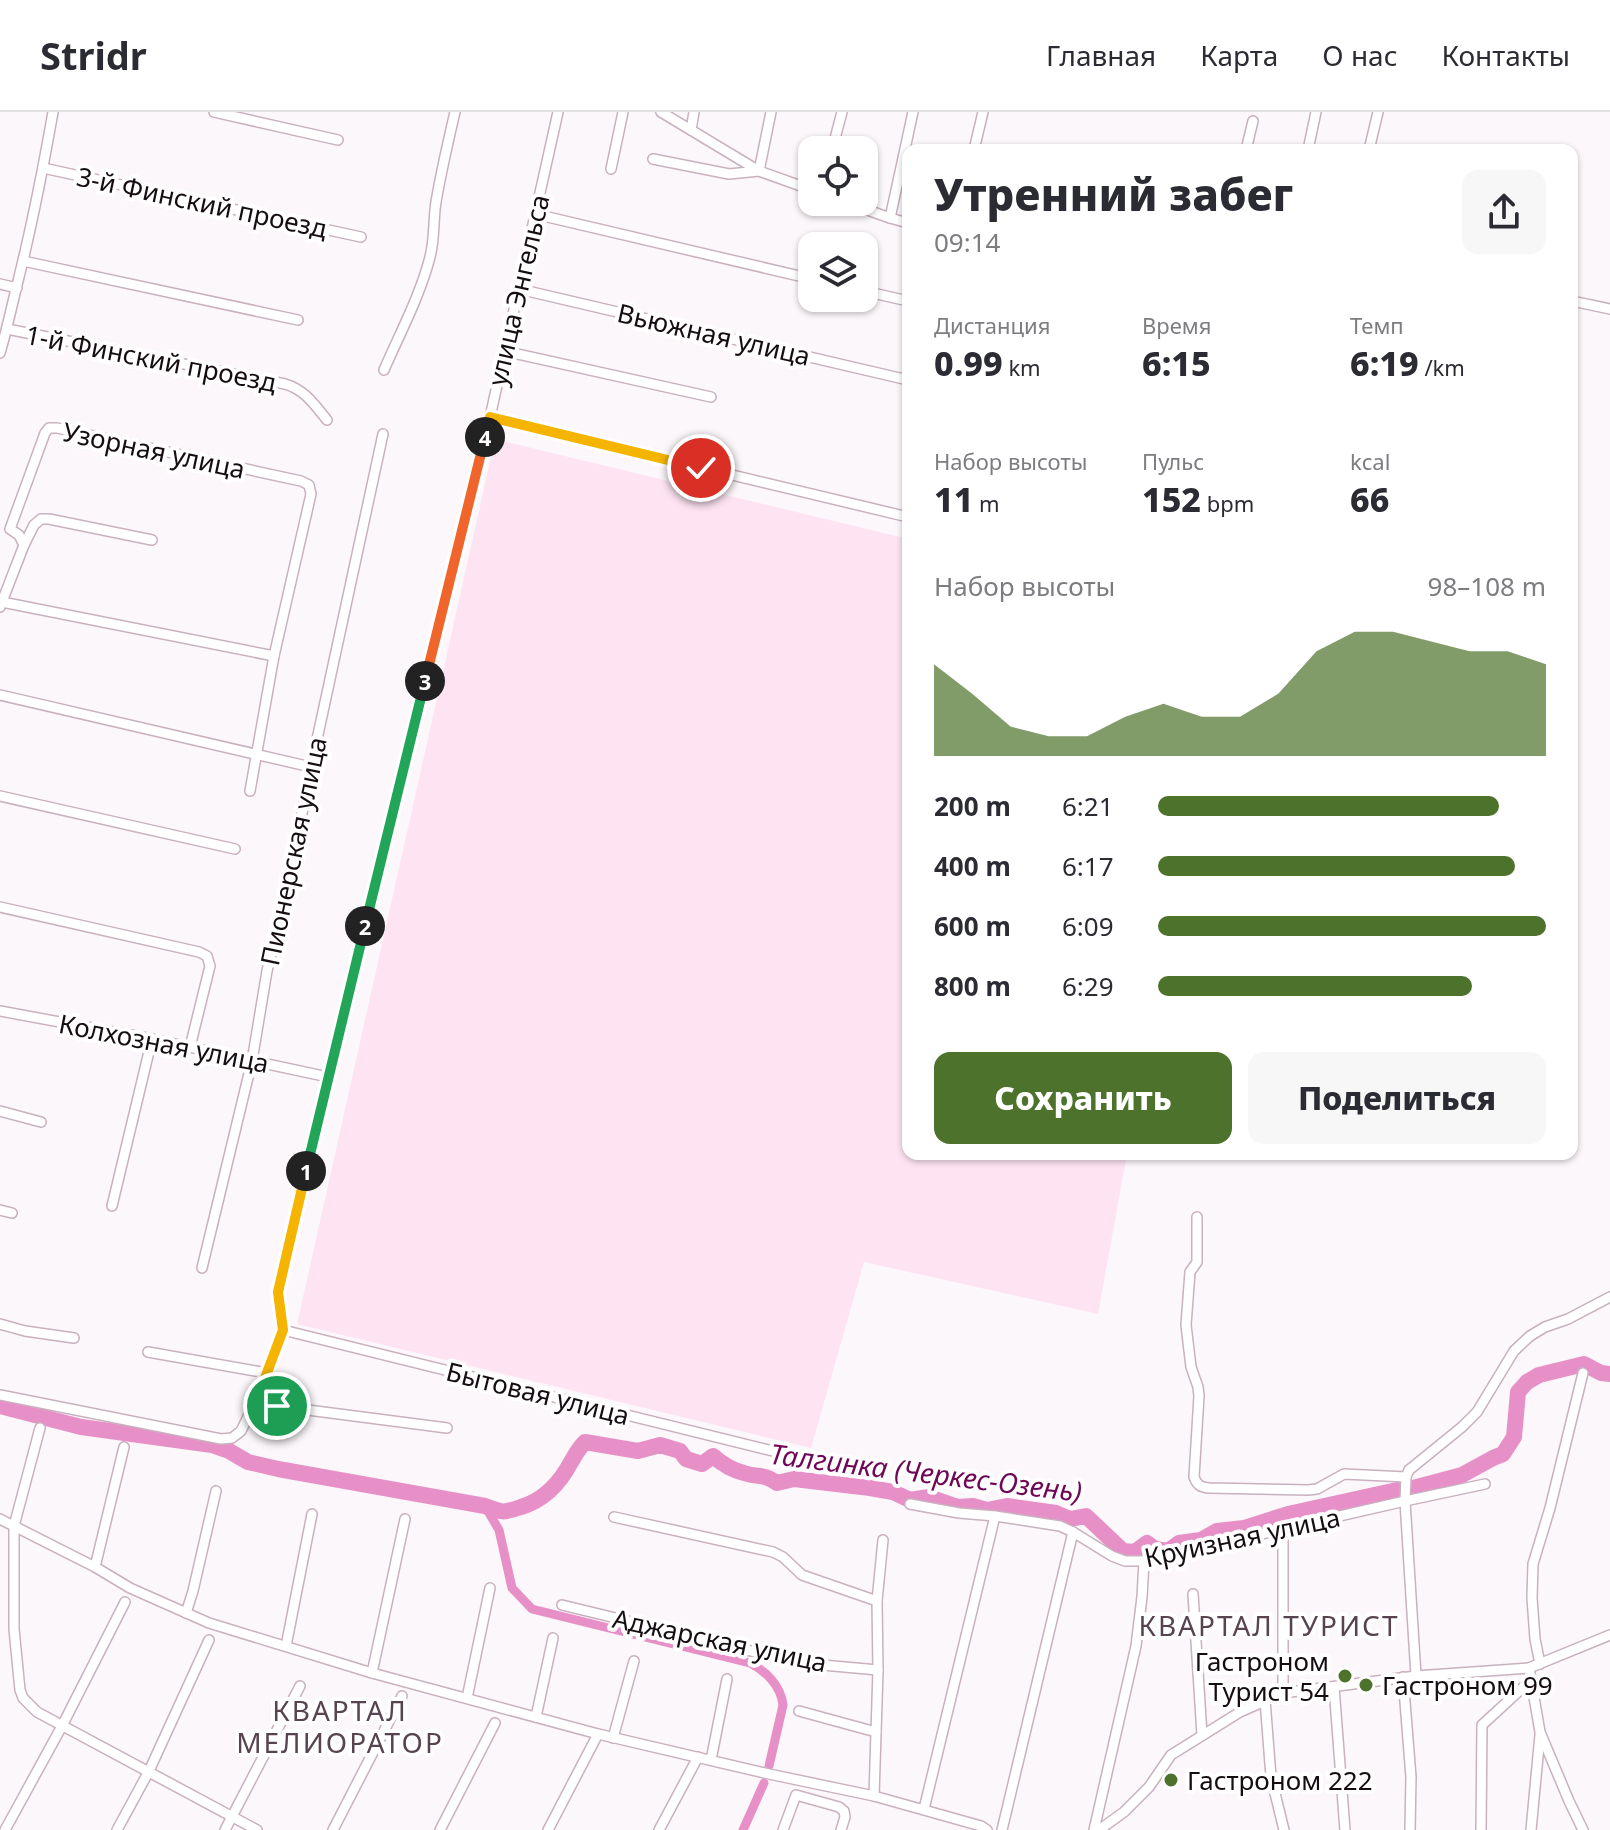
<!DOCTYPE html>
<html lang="ru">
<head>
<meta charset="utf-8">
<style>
  body { margin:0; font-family:"Noto Sans",sans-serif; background:#f7f7f7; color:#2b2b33; height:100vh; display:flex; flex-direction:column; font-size:30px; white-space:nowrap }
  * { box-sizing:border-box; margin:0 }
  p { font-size:26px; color:#7c7c81 }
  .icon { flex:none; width:44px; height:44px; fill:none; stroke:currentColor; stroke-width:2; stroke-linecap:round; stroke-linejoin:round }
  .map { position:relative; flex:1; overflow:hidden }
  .details { position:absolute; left:902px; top:32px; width:676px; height:1016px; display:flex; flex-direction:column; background:#fff; border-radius:16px; box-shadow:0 2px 6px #0004 }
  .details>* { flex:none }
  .buttons { position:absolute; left:798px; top:24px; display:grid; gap:16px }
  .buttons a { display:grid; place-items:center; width:80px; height:80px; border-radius:16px; background:#fff; box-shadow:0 2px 6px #0004; font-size:40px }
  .pin { position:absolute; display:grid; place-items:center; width:68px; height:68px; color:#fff; margin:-34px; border:4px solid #fff; border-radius:50%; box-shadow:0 2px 8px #0007 }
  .km { position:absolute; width:40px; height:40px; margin:-20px; border-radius:50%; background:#222; color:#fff; font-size:22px; line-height:40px; text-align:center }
  .round { display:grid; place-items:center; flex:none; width:84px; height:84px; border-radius:16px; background:#f7f7f7 }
  .overview { display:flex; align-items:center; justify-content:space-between; height:136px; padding:0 32px }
  h1 { font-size:44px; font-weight:800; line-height:60px }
  .stats { display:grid; grid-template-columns:repeat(3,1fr); gap:12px; height:136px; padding:8px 32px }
  .stats div { display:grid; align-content:center }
  .stats b { font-size:34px; font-weight:800 }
  .stats small { font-size:22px; font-weight:400 }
  .stats p { font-size:22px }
  .chart { height:224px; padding:16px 32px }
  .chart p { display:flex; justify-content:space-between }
  .chart svg { width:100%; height:144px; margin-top:8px; fill:#4d722b; opacity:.7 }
  .button { display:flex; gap:16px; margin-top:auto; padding:16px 32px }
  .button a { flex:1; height:92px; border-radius:16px; background:#4d722b; color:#fff; font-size:32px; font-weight:800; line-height:92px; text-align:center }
  .button a+a { background:#f7f7f7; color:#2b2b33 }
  ul { padding:0 32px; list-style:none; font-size:26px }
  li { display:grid; grid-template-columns:128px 96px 1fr; align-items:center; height:60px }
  li i { height:20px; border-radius:10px; background:#4d722b }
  header { display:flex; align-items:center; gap:48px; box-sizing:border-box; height:112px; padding:0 40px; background:#fff; border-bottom:2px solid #e1e1e2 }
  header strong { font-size:38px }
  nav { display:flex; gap:44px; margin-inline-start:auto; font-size:28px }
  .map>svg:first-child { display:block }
  .built { fill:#fee4f3 }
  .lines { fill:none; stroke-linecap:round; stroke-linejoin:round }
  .canal { stroke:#e790c7; stroke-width:9 }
  .river { stroke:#e790c7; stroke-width:16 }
  .street-casing { stroke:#c9b1bf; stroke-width:12 }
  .street { stroke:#fff; stroke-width:9 }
  .split-1-casing { stroke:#fff; stroke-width:16 }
  .split-2-casing { stroke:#fff; stroke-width:16 }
  .split-3-casing { stroke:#fff; stroke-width:16 }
  .split-4-casing { stroke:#fff; stroke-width:16 }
  .split-5-casing { stroke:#fff; stroke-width:16 }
  .split-1 { stroke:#f5b400; stroke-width:10 }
  .split-2 { stroke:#22a559; stroke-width:10 }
  .split-3 { stroke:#22a559; stroke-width:10 }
  .split-4 { stroke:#f0652b; stroke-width:10 }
  .split-5 { stroke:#f5b400; stroke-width:10 }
  .poi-dot { fill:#4d722b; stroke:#fff; stroke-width:3 }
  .labels { text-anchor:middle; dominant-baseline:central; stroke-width:8; stroke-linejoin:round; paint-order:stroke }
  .street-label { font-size:26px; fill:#150d12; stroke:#fff }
  .poi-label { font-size:26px; fill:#150d12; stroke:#fff; text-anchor:start }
  .water-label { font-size:28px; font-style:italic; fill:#700656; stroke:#fff }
  .neighbourhood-label { font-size:28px; letter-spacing:2px; fill:#584450; stroke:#fff }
</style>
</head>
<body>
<header>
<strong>Stridr</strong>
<nav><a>Главная</a><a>Карта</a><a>О нас</a><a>Контакты</a></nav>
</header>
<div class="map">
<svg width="1610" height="1718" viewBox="0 0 1610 1718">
  <rect width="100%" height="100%" fill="#fcf7fa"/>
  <path class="built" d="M495,327l413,100v615h219l-29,160 -234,-52 -53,186 -514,-124z"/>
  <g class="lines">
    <g class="canal">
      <path d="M485,1394l14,24 13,58 20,21 218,54c16,8 31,23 33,42l-14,61"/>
      <path d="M743,1718l21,-47"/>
    </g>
    <g class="river">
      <path d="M0,1294l81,21 131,18 17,6 19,11 30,7 207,37c18,7 18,7 36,1 23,-7 39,-24 50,-45 5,-8 7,-13 14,-20l53,9 22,-6 20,6 6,8 16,5 11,-8c9,8 19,14 31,17 15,5 19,0 33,10l17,-4 76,9 23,4 17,8 19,-3 29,10 15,-1 14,4 20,-4 49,7 14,6 16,-3 37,35 12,1 12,-9 8,6 13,2 11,-8 22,-3 16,-9 27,-3 44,-14 109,-24"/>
      <path d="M1413,1376l49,-13 31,-17 10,-4 11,-17 4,-45 9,-10 12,-7 45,-11 17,9 9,1"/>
    </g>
    <g class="street-casing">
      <g id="street">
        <path d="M214,0l124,28"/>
        <path d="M661,0l98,59 53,19"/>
        <path d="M691,18l3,-18"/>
        <path d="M832,38l10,-38"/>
        <path d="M974,38l9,-38"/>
        <path d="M1246,38l7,-29"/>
        <path d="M1308,38l8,-38"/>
        <path d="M1369,38l9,-38"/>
        <path d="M653,47l76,15 30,-3 12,-59"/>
        <path d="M43,56l318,69"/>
        <path d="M611,57l12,-57"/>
        <path d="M845,90l45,16 18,5"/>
        <path d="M535,102l277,65"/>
        <path d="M890,106l23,-106"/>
        <path d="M23,149l275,59"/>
        <path d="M0,172l17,4"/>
        <path d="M519,177l389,91"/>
        <path d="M864,179l44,10"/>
        <path d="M1572,189l38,8"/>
        <path d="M7,217l278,55c20,6 29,20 42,36"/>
        <path d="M504,239l207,46"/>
        <path d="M0,241c7,-24 12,-48 18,-72 14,-56 25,-112 35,-169"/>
        <path d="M384,258c16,-37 36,-74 46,-113 5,-19 3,-37 6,-55 5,-30 12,-60 19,-90"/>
        <path d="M490,305l418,100"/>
        <path d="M24,433l10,-20 7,-6h8l103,21"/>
        <path d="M2,490l272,54"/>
        <path d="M0,495l24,-62 -5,-10 -9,-6 35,-96 4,-5h8l244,53 8,4 2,9 -37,162 -24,135"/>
        <path d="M0,583l311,72"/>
        <path d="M0,684l235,53"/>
        <path d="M0,795l199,45 8,4 3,10 -20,81"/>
        <path d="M0,899l152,28 176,38"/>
        <path d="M0,999l41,11"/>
        <path d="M112,1094l40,-167"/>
        <path d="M0,1098l12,3"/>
        <path d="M1197,1105v45l-7,10 -4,53 5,42 7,20 1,9 -5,81c3,8 6,10 15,11l99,2 9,-1 27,-15 62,3"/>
        <path d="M202,1156l50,-207 15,-90 26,-111 18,-93 72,-333"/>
        <path d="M0,1212l25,7 49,7"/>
        <path d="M283,1218l510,126"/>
        <path d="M148,1240l119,21"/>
        <path d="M259,1282l18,12 170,22"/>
        <path d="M0,1283l221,44 11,-1 9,-7 18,-37 24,-64 -5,-38 50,-215 162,-660 68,-305"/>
        <path d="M40,1316l-26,98v103l6,61 3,8 14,14 220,118"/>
        <path d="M910,1392l49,9 36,3 65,10 13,6 39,24 13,5h19l261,-60 80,-17"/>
        <path d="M614,1405l159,35 10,5 19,18 75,26"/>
        <path d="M0,1407l95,48 35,21 79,35 163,50 226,61 171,40 105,22 107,30 6,4"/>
        <path d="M1283,1417v164"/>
        <path d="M95,1455l29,-120"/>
        <path d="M1193,1482l9,141"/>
        <path d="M562,1493l238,58 78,7"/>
        <path d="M186,1501l7,-22 23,-100"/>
        <path d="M286,1534l26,-132"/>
        <path d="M1540,1552l-5,-25 -3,-41 1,-34 17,-56 33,-135"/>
        <path d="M1529,1556l11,64 29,69 14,29"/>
        <path d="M372,1561l33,-154"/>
        <path d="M1416,1564l-11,-175 1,-24 3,-7 53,-43 15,-15 37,-61 16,-15 15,-9 23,-8 42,-22"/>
        <path d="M1403,1565l8,100 -1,53"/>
        <path d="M1334,1575l11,143"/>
        <path d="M467,1586l23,-110"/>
        <path d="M1265,1588l6,77 13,53"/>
        <path d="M799,1599l77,21"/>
        <path d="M536,1605l17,-79"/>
        <path d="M613,1626l21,-77"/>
        <path d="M711,1648l16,-81"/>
        <path d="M874,1684l4,-126 -1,-69 6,-61"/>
        <path d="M924,1697l71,-293"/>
        <path d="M5,1718l57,-104 63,-124"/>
        <path d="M117,1718l32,-59 60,-131"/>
        <path d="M225,1718l75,-144"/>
        <path d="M333,1718l69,-134"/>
        <path d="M440,1718l55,-107"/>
        <path d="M548,1718l50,-96"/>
        <path d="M659,1718l39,-73"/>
        <path d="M783,1718l13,-35 43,12 5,4 1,6 -4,13"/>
        <path d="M1002,1718l71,-298"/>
        <path d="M1094,1718l42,-184 6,-49 2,-36"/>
        <path d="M1099,1718l25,-18 25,-25 22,-32 69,-43 43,-19 133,-17 113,-8 81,-33"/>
        <path d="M1481,1718l1,-105 49,-45"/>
        <path d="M1531,1718l9,-95"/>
      </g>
    </g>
    <use href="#street" class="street"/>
  </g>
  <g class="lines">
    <g class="split-1-casing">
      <path id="split-1" d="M277,1294l-18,-12 24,-64 -5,-38 28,-121"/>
    </g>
    <g class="split-2-casing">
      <path id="split-2" d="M306,1059l59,-245"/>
    </g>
    <g class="split-3-casing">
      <path id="split-3" d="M365,814l60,-245"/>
    </g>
    <g class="split-4-casing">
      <path id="split-4" d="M425,569l60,-244"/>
    </g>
    <g class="split-5-casing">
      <path id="split-5" d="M485,325l5,-20 211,51"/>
    </g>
    <use href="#split-1" class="split-1"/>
    <use href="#split-2" class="split-2"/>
    <use href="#split-3" class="split-3"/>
    <use href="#split-4" class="split-4"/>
    <use href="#split-5" class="split-5"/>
  </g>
  <g class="poi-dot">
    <circle cx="1345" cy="1564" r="8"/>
    <circle cx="1366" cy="1573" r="8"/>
    <circle cx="1171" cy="1668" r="8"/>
  </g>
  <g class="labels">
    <g class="street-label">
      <text transform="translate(202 90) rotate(12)">3-й Финский проезд</text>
      <text transform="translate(518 178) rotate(-77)">улица Энгельса</text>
      <text transform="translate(714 222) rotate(13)">Вьюжная улица</text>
      <text transform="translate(151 246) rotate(11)">1-й Финский проезд</text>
      <text transform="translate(154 338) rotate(12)">Узорная улица</text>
      <text transform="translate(293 739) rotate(-78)">Пионерская улица</text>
      <text transform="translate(164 931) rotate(11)">Колхозная улица</text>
      <text transform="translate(538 1281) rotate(14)">Бытовая улица</text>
      <text transform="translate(1242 1425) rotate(-12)">Круизная улица</text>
      <text transform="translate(720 1528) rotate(12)">Аджарская улица</text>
    </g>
    <g class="poi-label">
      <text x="1329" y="1549" text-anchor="end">Гастроном<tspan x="1329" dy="30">Турист 54</tspan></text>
      <text x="1382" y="1573">Гастроном 99</text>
      <text x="1187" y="1668">Гастроном 222</text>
    </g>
    <g class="water-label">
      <text transform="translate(926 1360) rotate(7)">Талгинка (Черкес-Озень)</text>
    </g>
    <g class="neighbourhood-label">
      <text x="1269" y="1513">КВАРТАЛ ТУРИСТ</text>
      <text x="340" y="1598">КВАРТАЛ<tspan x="340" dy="32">МЕЛИОРАТОР</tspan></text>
    </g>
  </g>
</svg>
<div class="buttons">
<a><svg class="icon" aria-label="locate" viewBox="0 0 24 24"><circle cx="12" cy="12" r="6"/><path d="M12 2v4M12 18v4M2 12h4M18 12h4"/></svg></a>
<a><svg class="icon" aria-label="layers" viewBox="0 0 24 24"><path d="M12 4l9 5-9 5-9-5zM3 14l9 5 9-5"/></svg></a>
</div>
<div class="pin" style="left:277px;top:1294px;background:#1e9e55"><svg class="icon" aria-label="arrive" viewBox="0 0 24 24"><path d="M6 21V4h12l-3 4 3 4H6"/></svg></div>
<div class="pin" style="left:701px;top:356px;background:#d93025"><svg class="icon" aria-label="check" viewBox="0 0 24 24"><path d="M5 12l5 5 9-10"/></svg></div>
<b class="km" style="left:306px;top:1059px">1</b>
<b class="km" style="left:365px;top:814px">2</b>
<b class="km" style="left:425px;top:569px">3</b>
<b class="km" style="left:485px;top:325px">4</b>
<section class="details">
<div class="overview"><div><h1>Утренний забег</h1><p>09:14</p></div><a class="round"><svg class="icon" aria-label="share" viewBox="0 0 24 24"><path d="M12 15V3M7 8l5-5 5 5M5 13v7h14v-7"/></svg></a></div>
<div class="stats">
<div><p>Дистанция</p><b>0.99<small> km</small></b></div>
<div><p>Время</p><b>6:15</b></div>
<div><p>Темп</p><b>6:19<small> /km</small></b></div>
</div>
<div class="stats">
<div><p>Набор высоты</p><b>11<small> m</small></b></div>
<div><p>Пульс</p><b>152<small> bpm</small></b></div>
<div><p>kcal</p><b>66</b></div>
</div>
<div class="chart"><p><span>Набор высоты</span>98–108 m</p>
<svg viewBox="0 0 160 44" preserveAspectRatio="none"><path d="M0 44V16L10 25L20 35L30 38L40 38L50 32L60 28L70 32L80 32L90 25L100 12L110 6L120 6L130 9L140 12L150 12L160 16V44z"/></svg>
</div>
<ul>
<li><b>200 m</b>6:21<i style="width:88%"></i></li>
<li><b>400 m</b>6:17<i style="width:92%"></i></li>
<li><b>600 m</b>6:09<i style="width:100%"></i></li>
<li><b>800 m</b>6:29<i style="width:81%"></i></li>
</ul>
<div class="button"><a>Сохранить</a><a>Поделиться</a></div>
</section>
</div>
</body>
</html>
